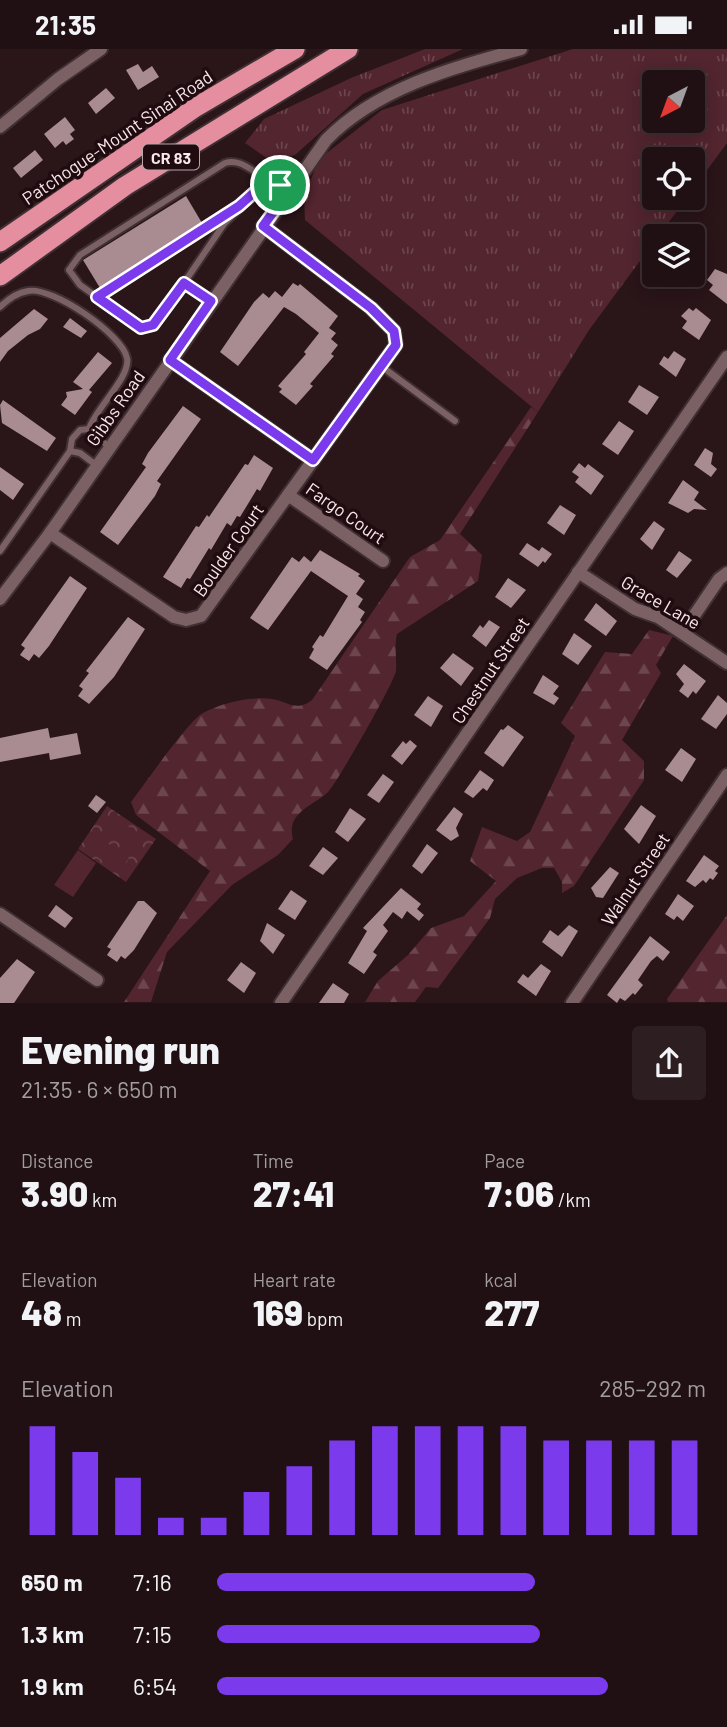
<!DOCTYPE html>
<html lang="en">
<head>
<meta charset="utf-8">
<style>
  body { margin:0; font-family:Barlow,sans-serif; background:#2d1e21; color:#f1f3f6; height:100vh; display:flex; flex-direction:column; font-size:26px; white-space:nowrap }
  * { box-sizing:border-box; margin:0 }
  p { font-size:23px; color:#a29da0 }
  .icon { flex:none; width:38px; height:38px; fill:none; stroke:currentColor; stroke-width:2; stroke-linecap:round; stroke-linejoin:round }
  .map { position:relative; height:954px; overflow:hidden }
  .side { display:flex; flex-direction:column; background:#201013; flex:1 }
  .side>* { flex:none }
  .needle { width:46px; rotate:221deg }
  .controls { position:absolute; left:642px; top:21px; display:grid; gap:14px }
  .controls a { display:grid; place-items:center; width:63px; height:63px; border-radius:7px; background:#201013; box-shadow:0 4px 18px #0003,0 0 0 2px #3d3033; font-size:35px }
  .pin { position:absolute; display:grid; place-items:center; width:60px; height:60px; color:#fff; margin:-30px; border:4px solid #fff; border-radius:50%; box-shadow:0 2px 7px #0007 }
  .round { display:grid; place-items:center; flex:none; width:74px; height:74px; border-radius:7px; background:#2d1e21 }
  .summary { display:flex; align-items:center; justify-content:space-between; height:119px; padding:0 21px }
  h1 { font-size:38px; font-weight:800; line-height:52px }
  .figures { display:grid; grid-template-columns:repeat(3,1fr); gap:10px; height:119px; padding:7px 21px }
  .figures div { display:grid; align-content:center }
  .figures b { font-size:35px; font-weight:800 }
  .figures small { font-size:19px; font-weight:400 }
  .figures p { font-size:19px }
  .chart { height:196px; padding:14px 21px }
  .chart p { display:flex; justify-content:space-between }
  .chart svg { width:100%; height:126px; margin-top:7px; stroke:#7c3aed; stroke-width:6 }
  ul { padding:0 21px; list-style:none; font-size:23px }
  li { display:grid; grid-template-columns:112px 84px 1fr; align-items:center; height:52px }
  li i { height:18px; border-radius:9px; background:#7c3aed }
  .status { display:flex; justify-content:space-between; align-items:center; height:49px; padding:0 35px; background:#201013; direction:ltr }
  .status svg { height:19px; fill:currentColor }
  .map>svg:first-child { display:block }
  .grass { fill:url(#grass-tufts); fill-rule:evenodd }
  .forest { fill:url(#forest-firs) }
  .park { fill:url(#park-crowns) }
  .pitch { fill:#52252f }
  .building { fill:#a98c91 }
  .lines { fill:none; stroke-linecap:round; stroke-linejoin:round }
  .service-casing { stroke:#403033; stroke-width:10 }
  .minor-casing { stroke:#403033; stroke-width:16 }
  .trunk-casing { stroke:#403033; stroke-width:23 }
  .service { stroke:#7b6064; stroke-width:6 }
  .minor { stroke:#7b6064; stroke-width:12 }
  .trunk { stroke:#e48e9f; stroke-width:19 }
  .route-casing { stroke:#fff; stroke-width:14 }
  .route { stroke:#7c3aed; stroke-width:9 }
  .labels { text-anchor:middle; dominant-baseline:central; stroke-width:7; stroke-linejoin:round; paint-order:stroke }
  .shield { fill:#200c10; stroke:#b8a6a9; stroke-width:2 }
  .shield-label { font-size:16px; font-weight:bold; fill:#f9e8eb }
  .street-label { font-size:18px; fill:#f9e8eb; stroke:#200c10 }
</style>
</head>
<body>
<div class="status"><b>21:35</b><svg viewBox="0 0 49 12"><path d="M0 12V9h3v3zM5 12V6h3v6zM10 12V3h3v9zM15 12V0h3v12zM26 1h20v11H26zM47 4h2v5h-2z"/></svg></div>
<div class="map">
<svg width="727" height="954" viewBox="0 0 727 954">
  <defs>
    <pattern id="grass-tufts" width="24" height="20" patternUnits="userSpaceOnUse" patternTransform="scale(1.75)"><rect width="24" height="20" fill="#52252f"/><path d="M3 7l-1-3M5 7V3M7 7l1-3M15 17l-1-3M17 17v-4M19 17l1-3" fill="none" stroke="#6c454d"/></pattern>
    <pattern id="forest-firs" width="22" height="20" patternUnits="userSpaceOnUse" patternTransform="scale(1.75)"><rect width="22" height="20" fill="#52252f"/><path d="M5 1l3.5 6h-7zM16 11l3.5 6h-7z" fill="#6c454d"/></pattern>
    <pattern id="park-crowns" width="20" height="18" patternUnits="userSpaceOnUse" patternTransform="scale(1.75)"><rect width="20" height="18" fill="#52252f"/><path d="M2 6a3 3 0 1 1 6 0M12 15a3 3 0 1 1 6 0" fill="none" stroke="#6c454d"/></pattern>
  </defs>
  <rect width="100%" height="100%" fill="#2a1519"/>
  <g class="grass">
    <path d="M425,0h38l-100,45 -68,61 -24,6 -26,-18 19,-24 87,-41z"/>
    <path d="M573,0h154v94l-34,46v-30h-39v39h33l-29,38h-4v6l-65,88 -51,82 -233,-192 -1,-23 15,-38 63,-49zM654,33h39v39h-39z"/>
  </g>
  <g class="forest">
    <path d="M531,358l7,5 -78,122 22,21 -4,26 -81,53c-3,13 0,24 -1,37 -2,12 -59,112 -68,121 -16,15 -42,20 -35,47l-15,16 -46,30 -65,67 -16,50h-27l86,-131 -74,-56 -5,-13c12,-16 59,-83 72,-89 18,-10 48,-17 69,-14 17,3 24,13 40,1l98,-143 30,-17z"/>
    <path d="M649,581l24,6 -17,29 5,8 -39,67 22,21v19l-70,106 -12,7v-11l-8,-14h-12l-25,10 -22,21 -5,19 -52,70 -12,-1 -11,15h-50l13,-21 30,-26 23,-27 33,-12 32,-35 -26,-20 12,-34 35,14 13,-9 45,-96 -14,-13 44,-71 27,2z"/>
    <path d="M727,866v87h-59l-1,-3z"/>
  </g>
  <path class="park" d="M107,757l49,33 -30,43 -48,-33z"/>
  <g class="pitch">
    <path d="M113,767l30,20 -9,14 -31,-20z"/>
    <path d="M99,788l30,21 -10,14 -30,-21z"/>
    <path d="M78,801l18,13 -23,34 -19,-12z"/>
  </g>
  <g class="building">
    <path d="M138,15l5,8 9,-6 7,11 -21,13 -12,-20z"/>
    <path d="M106,39l9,10 -19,16 -8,-11z"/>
    <path d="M65,68l10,13 -5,4 4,5 -8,6 -3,-4 -8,7 -11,-14z"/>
    <path d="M35,101l8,10 -22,18 -8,-10z"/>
    <path d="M186,147l16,27 -102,65 -17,-28z"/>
    <path d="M715,220l12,5v30l-18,-14 4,-5 -6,-5z"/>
    <path d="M293,234l5,3 2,-2 38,32 -9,12 7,5 -5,6 7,6 -7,9 3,2 -24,28 3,2 -17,19 -17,-13 3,-3 -4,-3 28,-32 -2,-2 15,-19 -23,-19 -12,-7 -46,59 -18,-14 34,-50 9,-9 6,5 6,-7 7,6z"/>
    <path d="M689,259l4,3 3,-3 15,12 -12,20 -17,-12 5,-7 -6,-5z"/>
    <path d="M34,260l14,10 -8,10 -12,6 -20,16 -8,11v-24z"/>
    <path d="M70,269l17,13 -6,7 -18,-11z"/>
    <path d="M674,302l12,8 -10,18 -17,-13 5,-8 4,3z"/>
    <path d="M98,303l14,11 -23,27 3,2 -17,23 -14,-10 6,-8 -1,-5 17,-3 -10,-7z"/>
    <path d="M639,336l20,12 -12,18 -19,-13z"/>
    <path d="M3,351l53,38 -9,13 -45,-28 -2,-18z"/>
    <path d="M183,357l18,13 -44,62 4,3 -6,12 -37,49 -18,-13 46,-65 -4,-3 6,-11z"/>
    <path d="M619,372l15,10 -16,24 -16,-11z"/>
    <path d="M705,399l8,5 -2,11 6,5 -6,8 -17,-12z"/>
    <path d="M254,406l19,13 -13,23 -3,-2 -17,28 -3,-1 -6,10 -4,-3 -16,27 -2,-2 -19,31 -3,-1 -6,10 -18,-11 33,-51 3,1 8,-12 2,2 36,-53 3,1z"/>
    <path d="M579,414l6,5 3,-4 16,12 -13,19 -16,-13 4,-5 -7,-5z"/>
    <path d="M0,418l24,17 -11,16 -13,-10z"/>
    <path d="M683,431l16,12 -5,8 13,10 -13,-1 -6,4 -20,-10z"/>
    <path d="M560,456l16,10 -12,20 -17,-12z"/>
    <path d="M654,472l11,8 -13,21 -12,-11z"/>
    <path d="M527,494l12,8 3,-4 10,7 -7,9 -2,-2 -5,6 -19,-13z"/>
    <path d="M320,501l40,24 -2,2 7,5 -9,13 7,5 -5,8 7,5 -5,8 2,2 -35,48 -18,-12 5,-9 -2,-2 8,-12 3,2 25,-41 -12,-8 -25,-17 -43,59 -18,-12 42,-61 7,5 5,-6 7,6z"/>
    <path d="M679,502l13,9 -15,18 -11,-8z"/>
    <path d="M70,527l17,12 -38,58 -10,12 -5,-4 -5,7 -9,-6 5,-7 -4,-3z"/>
    <path d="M508,529l18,12 -15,18 -16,-11z"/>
    <path d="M596,554l21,18 -11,15 -22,-16z"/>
    <path d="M128,568l17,12 -31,48 -25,27 -11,-8 5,-7 -4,-3 10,-13 -3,-2z"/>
    <path d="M489,571l11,7 -14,20 -14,-11 8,-11 3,3z"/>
    <path d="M574,584l18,13 -14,19 -16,-11z"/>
    <path d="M453,604l21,15 -13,18 -21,-18z"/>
    <path d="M684,615l22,17 -10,13 -3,-3 -5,7 -9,-7 5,-7 -8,-10z"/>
    <path d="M543,626l16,11 -6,8 6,4 -5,7 -21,-12z"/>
    <path d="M718,646l9,8v11l-11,15 -15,-10z"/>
    <path d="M428,647l15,10 -12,21 -17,-12z"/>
    <path d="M508,676l16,12 -21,30 -19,-14 17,-24 2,1z"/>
    <path d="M48,679l2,10 27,-5 4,21 -31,6 -1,-7 -49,9v-24z"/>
    <path d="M410,691l7,6 -15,19 -11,-9 12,-15 3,3z"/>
    <path d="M681,699l15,11 -14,23 -17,-12z"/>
    <path d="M480,721l14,10 -7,11 -4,-3 -10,10 -9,-6z"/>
    <path d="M383,725l11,8 -15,21 -12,-8z"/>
    <path d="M96,746l10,7 -9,11 -9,-7z"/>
    <path d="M641,756l15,11 -17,28 -15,-15z"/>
    <path d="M454,758l9,7 -7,14 3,8 -8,5 -15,-11z"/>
    <path d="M350,759l16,11 -18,23 -13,-10z"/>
    <path d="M427,795l11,9 -16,21 -10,-8z"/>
    <path d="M323,798l15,11 -15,17 -14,-9z"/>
    <path d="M704,806l15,11 -4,5 3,2 -5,7 -3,-2 -4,5 -3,-3 -8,7 -9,-6z"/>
    <path d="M610,818l9,6 -16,25 -7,-1 -5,-9z"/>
    <path d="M401,839l20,16 -4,5 7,6 -5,6 -12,-10 -5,8 -9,-7 -10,13 5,6 -15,21 4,3 -13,19 -16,-11 19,-32 -4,-3z"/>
    <path d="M291,841l16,11 -12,19 -17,-11z"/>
    <path d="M678,845l16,12 -11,15 -6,-5 -3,4 -9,-6z"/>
    <path d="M138,852h6l13,12 -23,37 -9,9 -4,-3 -4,6 -10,-7 4,-6 -4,-2z"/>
    <path d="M56,856l17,13 -8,10 -17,-12z"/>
    <path d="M267,874l18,12 -12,19 -13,-13z"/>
    <path d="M569,876l9,6 -16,26 -20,-15 8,-12 8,6z"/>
    <path d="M650,887l20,16 -7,9 -6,-5 -6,5 -13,19 5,5 -8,10 -2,-2 -8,8 -5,-3 -3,5 -10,-8z"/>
    <path d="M17,910l18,13 -21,31h-14v-25z"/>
    <path d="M241,913l15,11 -12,20 -17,-13z"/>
    <path d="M541,915l10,7 -15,25 -19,-14 6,-8 5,4z"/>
    <path d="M333,934l16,11 -5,9h-25z"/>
  </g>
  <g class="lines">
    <g class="service-casing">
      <g id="service">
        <path d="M184,234l40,-59 43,-43"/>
        <path d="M97,248l142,-91"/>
        <path d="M211,252l-27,-18 -31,43 -12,2 -61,-43 -11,-15 11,-15 145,-92c22,-7 35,23 68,22"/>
        <path d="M0,258c8,-8 16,-14 28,-16 24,-5 94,43 99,67 4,19 -32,51 -38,71l20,18"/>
        <path d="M381,317l74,55"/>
        <path d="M70,402l2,-12 8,-9 9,-1"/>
        <path d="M0,502l70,-100 10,2 16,12"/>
      </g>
    </g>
    <g class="minor-casing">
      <g id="minor">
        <path d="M0,78l58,-48 43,-30"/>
        <path d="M170,311l143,100"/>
        <path d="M288,446l95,66"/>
        <path d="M50,484l124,84 12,3 15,-4 195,-271 -2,-14 -23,-23 -108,-82"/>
        <path d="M578,523l57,37 23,8 69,46"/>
        <path d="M0,550l50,-66 276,-393c51,-52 126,-72 195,-91"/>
        <path d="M683,583l36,-53 8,-6"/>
        <path d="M0,865l97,66"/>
        <path d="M281,954l446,-646"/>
        <path d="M572,954l155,-228"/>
      </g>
    </g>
    <g class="trunk-casing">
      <g id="trunk">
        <path d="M0,193l196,-135 99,-58"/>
        <path d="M0,227l125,-90 223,-137"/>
      </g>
    </g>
    <use href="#service" class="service"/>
    <use href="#minor" class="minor"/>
    <use href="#trunk" class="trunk"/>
  </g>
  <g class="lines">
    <g class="route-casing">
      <path id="route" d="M267,132l10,4h16l-30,41 108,82 23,23 2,14 -83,115 -143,-100 41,-59 -27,-18 -31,42 -12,3 -44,-31 142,-91z"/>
    </g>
    <use href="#route" class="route"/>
  </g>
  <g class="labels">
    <rect class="shield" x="143" y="95.5" width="56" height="25" rx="5"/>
    <g class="shield-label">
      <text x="171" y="108">CR 83</text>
    </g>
    <g class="street-label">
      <text transform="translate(117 88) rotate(-34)">Patchogue-Mount Sinai Road</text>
      <text transform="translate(115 359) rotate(-55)">Gibbs Road</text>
      <text transform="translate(346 464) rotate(35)">Fargo Court</text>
      <text transform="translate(228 501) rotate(-55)">Boulder Court</text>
      <text transform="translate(661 553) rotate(30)">Grace Lane</text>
      <text transform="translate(490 621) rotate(-56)">Chestnut Street</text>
      <text transform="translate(635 830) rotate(-56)">Walnut Street</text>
    </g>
  </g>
</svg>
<div class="controls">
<a><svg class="needle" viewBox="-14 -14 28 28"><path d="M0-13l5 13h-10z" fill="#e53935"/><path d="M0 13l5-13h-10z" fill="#a29da0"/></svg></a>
<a><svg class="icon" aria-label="locate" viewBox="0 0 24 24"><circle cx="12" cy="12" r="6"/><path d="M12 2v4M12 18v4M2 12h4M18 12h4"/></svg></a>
<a><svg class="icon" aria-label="layers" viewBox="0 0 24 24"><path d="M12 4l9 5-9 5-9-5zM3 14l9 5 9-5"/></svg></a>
</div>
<div class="pin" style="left:280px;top:136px;background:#1e9e55"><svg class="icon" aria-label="arrive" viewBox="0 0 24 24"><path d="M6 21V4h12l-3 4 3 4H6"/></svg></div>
</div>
<section class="side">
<div class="summary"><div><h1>Evening run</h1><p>21:35 · 6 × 650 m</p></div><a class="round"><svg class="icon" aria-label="share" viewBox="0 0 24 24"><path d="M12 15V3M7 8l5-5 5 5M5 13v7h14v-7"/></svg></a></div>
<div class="figures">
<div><p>Distance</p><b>3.90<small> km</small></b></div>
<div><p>Time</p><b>27:41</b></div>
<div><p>Pace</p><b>7:06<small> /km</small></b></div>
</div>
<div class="figures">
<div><p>Elevation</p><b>48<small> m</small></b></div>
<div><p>Heart rate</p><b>169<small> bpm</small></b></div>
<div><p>kcal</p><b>277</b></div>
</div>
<div class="chart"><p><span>Elevation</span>285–292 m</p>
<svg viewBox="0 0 160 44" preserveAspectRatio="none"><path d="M5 44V6M15 44V15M25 44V24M35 44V38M45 44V38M55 44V29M65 44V20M75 44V11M85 44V6M95 44V6M105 44V6M115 44V6M125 44V11M135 44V11M145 44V11M155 44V11"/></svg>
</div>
<ul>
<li><b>650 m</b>7:16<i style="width:65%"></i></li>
<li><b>1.3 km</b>7:15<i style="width:66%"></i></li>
<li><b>1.9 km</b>6:54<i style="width:80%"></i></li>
</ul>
</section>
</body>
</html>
